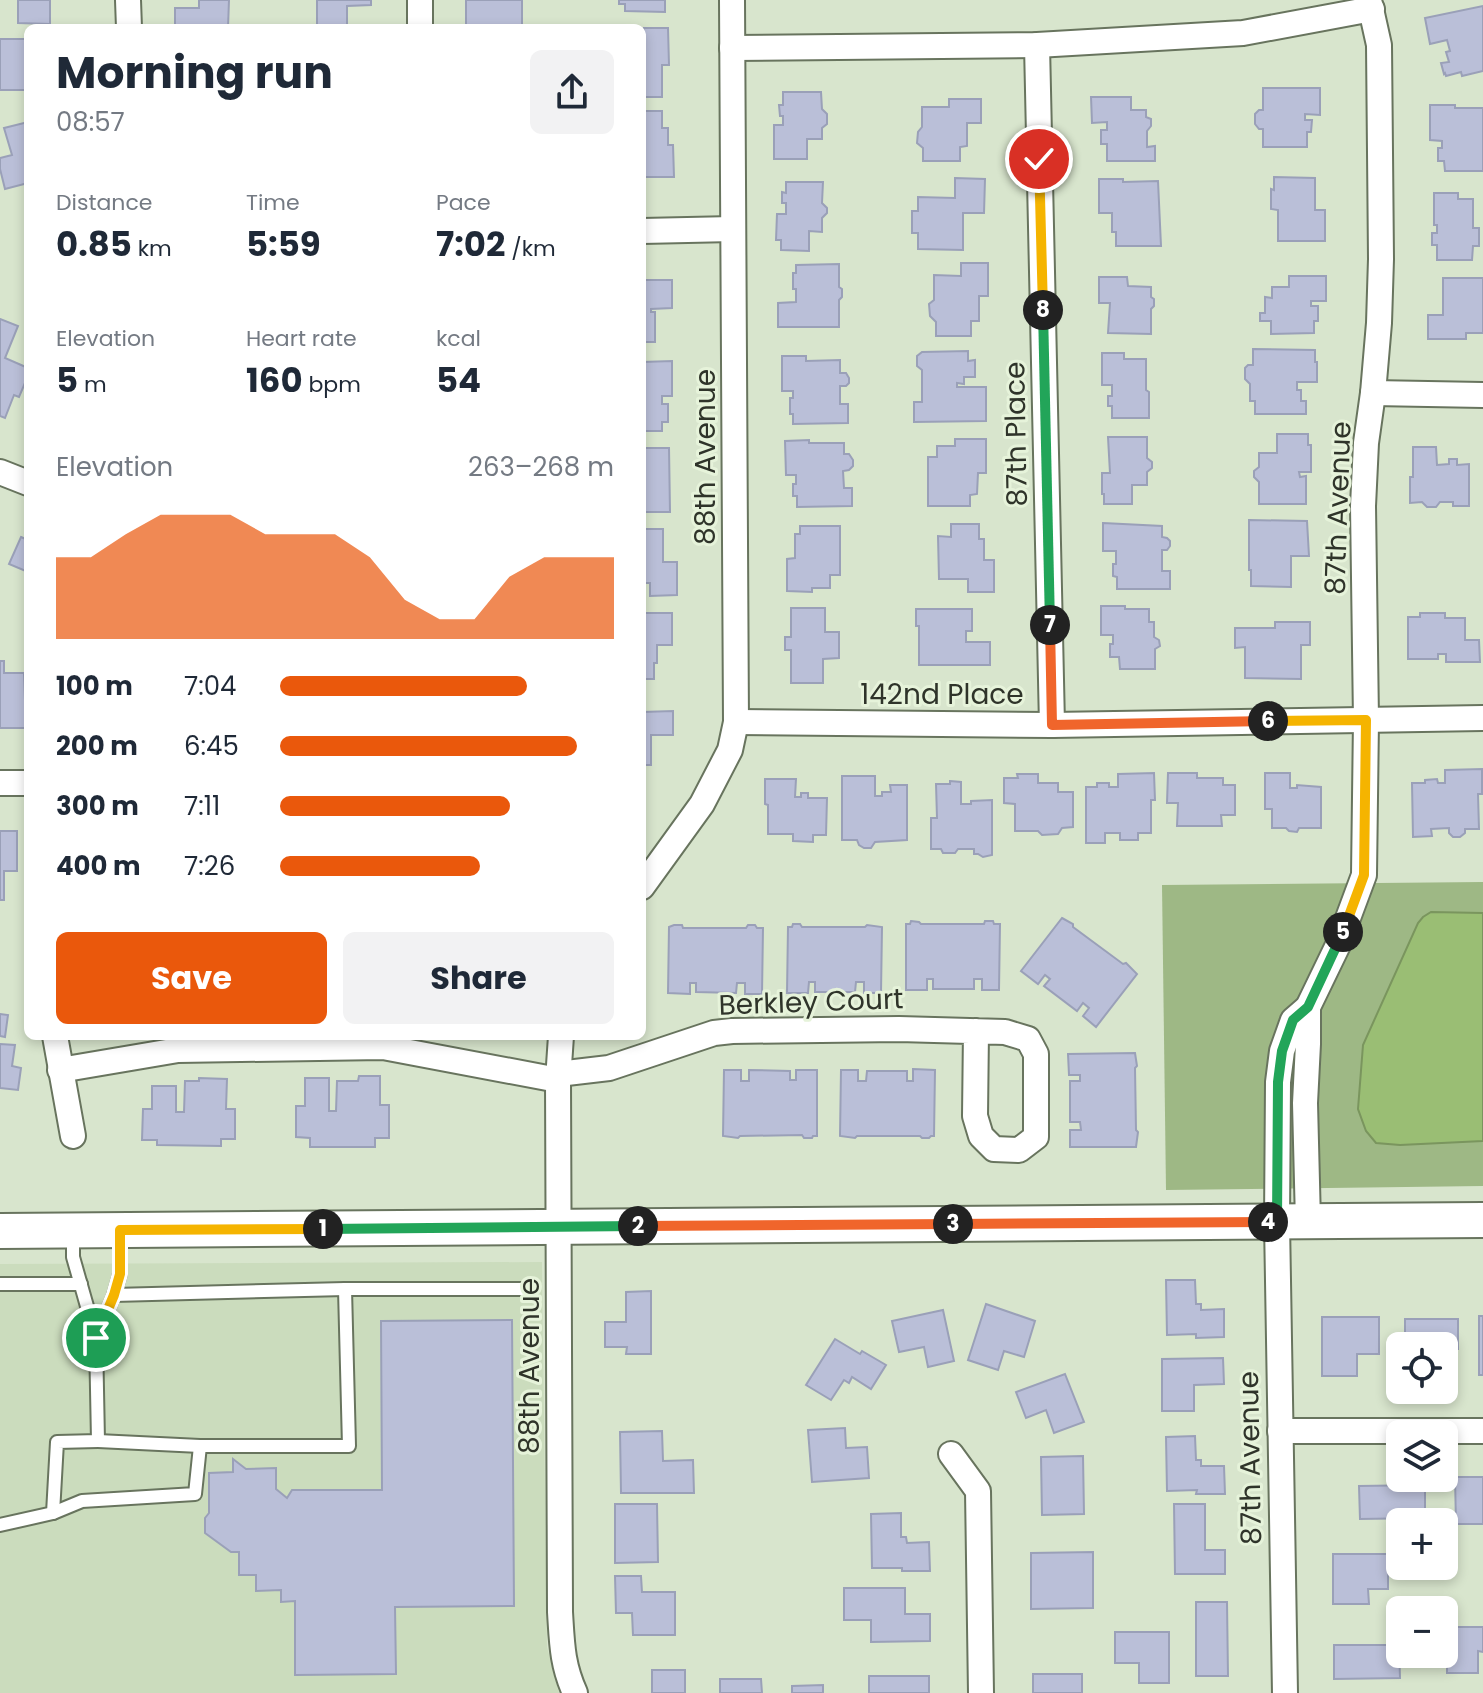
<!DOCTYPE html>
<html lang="en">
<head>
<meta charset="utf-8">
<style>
  body { margin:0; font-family:Poppins,sans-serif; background:#f2f2f3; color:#1f2937; height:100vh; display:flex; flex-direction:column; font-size:30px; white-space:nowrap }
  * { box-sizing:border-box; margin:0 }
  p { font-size:26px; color:#747a83 }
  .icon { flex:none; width:44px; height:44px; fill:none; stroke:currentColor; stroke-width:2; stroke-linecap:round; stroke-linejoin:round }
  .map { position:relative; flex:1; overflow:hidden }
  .sheet { position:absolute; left:24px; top:24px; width:622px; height:1016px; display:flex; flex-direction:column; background:#fff; border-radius:12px; box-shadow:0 4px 12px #0003 }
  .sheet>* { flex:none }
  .tools { position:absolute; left:1386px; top:1332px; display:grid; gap:16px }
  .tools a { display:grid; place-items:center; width:72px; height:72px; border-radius:12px; background:#fff; box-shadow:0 4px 12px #0003; font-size:40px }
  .pin { position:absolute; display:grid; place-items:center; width:68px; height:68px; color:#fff; margin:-34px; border:4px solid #fff; border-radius:50%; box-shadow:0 2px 8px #0007 }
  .km { position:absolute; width:40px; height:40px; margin:-20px; border-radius:50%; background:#222; color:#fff; font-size:22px; line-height:40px; text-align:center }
  .round { display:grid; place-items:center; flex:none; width:84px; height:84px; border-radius:12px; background:#f2f2f3 }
  .summary { display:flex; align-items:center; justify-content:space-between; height:136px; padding:0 32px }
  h1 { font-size:44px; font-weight:700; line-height:60px }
  .stats { display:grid; grid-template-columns:repeat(3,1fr); gap:12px; height:136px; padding:8px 32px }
  .stats div { display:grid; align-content:center }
  .stats b { font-size:34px; font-weight:700 }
  .stats small { font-size:22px; font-weight:400 }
  .stats p { font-size:22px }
  .chart { height:224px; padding:16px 32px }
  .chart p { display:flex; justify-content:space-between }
  .chart svg { width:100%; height:144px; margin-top:8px; fill:#ea580c; opacity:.7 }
  .button { display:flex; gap:16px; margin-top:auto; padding:16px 32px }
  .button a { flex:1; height:92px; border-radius:12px; background:#ea580c; color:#fff; font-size:32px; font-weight:700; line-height:92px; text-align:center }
  .button a+a { background:#f2f2f3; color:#1f2937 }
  ul { padding:0 32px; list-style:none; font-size:26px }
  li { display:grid; grid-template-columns:128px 96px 1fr; align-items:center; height:60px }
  li i { height:20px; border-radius:10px; background:#ea580c }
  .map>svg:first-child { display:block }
  .built { fill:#cbdcbd }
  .green { fill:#9eb885 }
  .water { fill:#9abe74; stroke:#7a955e; stroke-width:2 }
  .building { fill:#babfd8; stroke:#9aa0b8; stroke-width:2 }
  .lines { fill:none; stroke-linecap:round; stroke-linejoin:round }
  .lane-casing { stroke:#68745e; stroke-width:16 }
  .street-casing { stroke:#68745e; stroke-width:28 }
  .secondary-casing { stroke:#68745e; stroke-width:38 }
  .lane { stroke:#fff; stroke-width:12 }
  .street { stroke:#fff; stroke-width:24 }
  .secondary { stroke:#fff; stroke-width:34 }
  .split-1-casing { stroke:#fff; stroke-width:16 }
  .split-2-casing { stroke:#fff; stroke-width:16 }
  .split-3-casing { stroke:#fff; stroke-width:16 }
  .split-4-casing { stroke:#fff; stroke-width:16 }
  .split-5-casing { stroke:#fff; stroke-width:16 }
  .split-6-casing { stroke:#fff; stroke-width:16 }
  .split-7-casing { stroke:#fff; stroke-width:16 }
  .split-8-casing { stroke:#fff; stroke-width:16 }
  .split-9-casing { stroke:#fff; stroke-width:16 }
  .split-1 { stroke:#f5b400; stroke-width:10 }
  .split-2 { stroke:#22a559; stroke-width:10 }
  .split-3 { stroke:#f0652b; stroke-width:10 }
  .split-4 { stroke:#f0652b; stroke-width:10 }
  .split-5 { stroke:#22a559; stroke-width:10 }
  .split-6 { stroke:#f5b400; stroke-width:10 }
  .split-7 { stroke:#f0652b; stroke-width:10 }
  .split-8 { stroke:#22a559; stroke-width:10 }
  .split-9 { stroke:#f5b400; stroke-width:10 }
  .labels { text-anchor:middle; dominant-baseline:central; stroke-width:6; stroke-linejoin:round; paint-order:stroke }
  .street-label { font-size:28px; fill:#2f342a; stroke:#e6f3da }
</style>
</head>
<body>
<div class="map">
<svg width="1483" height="1693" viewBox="0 0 1483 1693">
  <rect width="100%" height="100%" fill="#d8e5cd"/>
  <path class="built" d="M542,1262l5,385 12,46h-559v-429z"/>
  <path class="green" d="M1483,882v304l-317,4 -4,-305z"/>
  <path class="water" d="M1431,912l52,1v228l-83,4 -24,-2 -10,-12 -8,-22 5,-64 55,-122 5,-6z"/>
  <g class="building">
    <path d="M18,0h32v24l-32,-1z"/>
    <path d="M199,0h30l-1,28h-53v-20h24z"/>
    <path d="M317,0h54v5l-24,1v22h-30z"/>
    <rect x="466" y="0" width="56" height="28"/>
    <path d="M619,0h46v12l-40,-1v-7h-6z"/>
    <path d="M1483,6v65l-21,5 -1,-4 -15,4 -1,-3 -1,1 -3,-11 8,-1 -3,-10 4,-1 -3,-11 -17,4 -5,-26z"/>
    <path d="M644,28h24l1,37h-7v32h-20v-59h2z"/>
    <path d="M0,39h28v54h-2v-3h-26z"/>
    <path d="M1263,88h57v27l-15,-1v6h7l-1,12h-4v15h-44v-18h-4l-4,-5v-10l4,-4h4z"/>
    <path d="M783,92h38l1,17 5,5v10l-5,4v11h-15v20h-33v-34h9v-9h-3l-1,-11h4z"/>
    <path d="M1091,97h40v13h15v7l5,2v7l-4,5v16l8,-1v15h-48v-17h-6v-14h6v-8l-15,1z"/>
    <path d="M949,99h32v24h-14v23l-7,1v14h-37v-13l-6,-5 1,-11 4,-5v-20h27z"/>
    <path d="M1430,105h25v3h28v63h-38l-1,-10h-6v-13h4v-7l-12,-1z"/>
    <path d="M642,111h20v17h6v17h5l1,32h-32z"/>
    <path d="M28,122v61l-23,6 -5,-20v-11l12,-3 -8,-27z"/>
    <path d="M1274,177l41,1v32h10v31h-47v-31l-7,-1v-20l3,1z"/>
    <path d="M955,178l30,1 -1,34h-21v37l-45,-1v-16h-6v-22h6v-14l37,1z"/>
    <path d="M1099,179h24v3l35,-1 3,65h-45v-14h-4v-19h-13z"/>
    <path d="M786,182h37l-1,21 5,5v5l-5,5v14l-13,-1v20l-28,-1v-10h-5l1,-26h9v-11h-4v-11l4,1z"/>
    <path d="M1434,193h24v6h15v29h6v18h-6l-1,14h-35v-15h-5v-12h5v-8h-3z"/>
    <path d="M961,263h27v33h-9v25h-8v15h-35v-14l-6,-6 -1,-12 5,-4v-25l27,1z"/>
    <path d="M839,264v23l3,2v8l-3,3v27h-61v-24l18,-1v-13h-3v-16h3v-8z"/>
    <path d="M642,273h1l1,7h28v28l-21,1v3h4v30h-13z"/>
    <path d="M1289,276h37v25h-15v5h7v15h-4v12l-43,1v-13h-11v-8h5v-16l7,1v-11h17z"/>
    <path d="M1099,277h28l1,9 23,1v10l3,2v7l-3,3v25l-43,-1 2,-30h-11z"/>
    <path d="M1443,278h40v55h-17v6h-38v-24h15z"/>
    <path d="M0,319l18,7 -13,32 23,10v8l-9,21 -5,-2 -9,23 -5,-2z"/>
    <path d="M1253,349l62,1v12h2v20h-20v8h4v11h5v13h-51v-13h-5v-17l-5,-5v-11l3,-3h5z"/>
    <path d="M968,351v10l7,-1v17h-11v7l-7,-1v4h29v34l-72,1v-20h8v-32l-5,-4v-10l5,-4z"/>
    <path d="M1102,353h22v6h22v31l3,2v26h-37v-12h-4v-10h4v-11h-10z"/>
    <path d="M782,356h24v5l34,-1v13h6l3,5v5l-3,3h-6v18h8v19l-55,1v-10h-3v-16h3v-7h-11z"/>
    <path d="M672,361v35h-10v8h6v18h-6v9h-20v-69z"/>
    <path d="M1277,434h31v11h3v27h-12l1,5 6,-1v28h-47v-22l-5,-5v-6l5,-4v-14h18z"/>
    <path d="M1108,437h39v21l5,4v6l-5,4v13h-15v19h-28v-10h-2v-21h8z"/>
    <path d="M955,439h31v34h-8l-1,21 -7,1v11h-42v-49h9v-11h18z"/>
    <path d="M809,440v3h35v11h5l4,6v6l-4,4 -6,1 1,17h8v18l-55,1v-11h-4v-12h3v-9h-10l-1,-34z"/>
    <path d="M1413,447h23l1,18 12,-1v-5h8v6l12,-1v42h-16v-4h-13l-4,5h-9l-5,-5 -12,1v-26h3z"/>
    <path d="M642,448h27l1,64h-28z"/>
    <path d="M1249,520l58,1 2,35h-18v31l-40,-1v-16h-2z"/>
    <path d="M1103,523l59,3v11l5,1 3,3v5l-3,4h-5v21h8v18h-53v-12l-4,-1v-12h3v-13h-13z"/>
    <path d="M951,524h28v15h5v21h10v32h-26v-13h-29l-1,-43 13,1z"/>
    <path d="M800,526h40v49h-10v13h-18v4l-25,-1v-32l8,-1v-24h5z"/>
    <path d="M642,529h21v33h14v33l-27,1v-13h-8z"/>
    <path d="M21,537l7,3v32l-19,-8z"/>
    <path d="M1101,606h24v3h24v13h5v15l5,3 1,6 -5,3v20h-35l-1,-12h-9v-13h3v-9h-12z"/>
    <path d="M791,608h34v24h14v26l-16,1v24h-32v-33h-6v-13h6z"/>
    <path d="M916,609h56v22h-6v11h24v23h-71v-39h-3z"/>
    <path d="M642,613h30v32h-15v18h-3v16h-12z"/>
    <path d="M1420,613h25v5h20v22h14l1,22h-34v-8h-8v5h-30v-42h12z"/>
    <path d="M1275,622h35v23h-9v34l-56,-1v-31l-10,1v-20h40z"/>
    <path d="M0,661h4v12h20l2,55h-26z"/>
    <path d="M673,711v24h-22v30h-9v-53z"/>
    <path d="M1482,769v25h-4l1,35h-14v4l-5,4h-7l-4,-4v-5l-18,1 1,7 -19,1 -1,-54h13v-3l12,-1 1,4h7v-13z"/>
    <path d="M1154,773l1,27h-4v33h-13v7h-18v-7h-15v10h-19v-56h11v-4h12v4h9v-13z"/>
    <path d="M1168,773h29v5h26v7h12v30h-14l1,11h-45l1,-23h-11z"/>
    <path d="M1265,773h25v15h7v-3l24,2v41h-22l-2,4 -8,-1 -3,-3h-14v-19h-7z"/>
    <path d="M1017,774h21v9h20v9h15v35l-11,1 -4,6 -16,1 -4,-4h-23v-27l-11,-1v-25h14z"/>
    <path d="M842,776h33v20h7v-4h9l-1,-7h17v55l-32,2 -4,6h-7l-5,-3 -2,-5h-15z"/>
    <path d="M765,779h31l-1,18h6v-4h7v5h19l-1,37h-13v7l-20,-1v-7h-25v-29l-3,-1z"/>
    <path d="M950,781l11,1v22h10v-3l21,-1v55l-9,2 -5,-3h-4v-5h-16l-3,4h-12l-2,-4h-10v-31h6l-1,-34h14z"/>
    <path d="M0,831h17v40h-13v29h-4z"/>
    <path d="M1062,918l11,6v3l50,37 3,-1 11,11 -41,53 -13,-11 6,-8 -6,-5 -6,8 -33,-25 6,-7 -5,-4 -7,9 -17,-13z"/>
    <path d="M911,921l8,1 2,2h63l1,-3h8l1,3h6l-1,66h-17v-11h-8v10h-41v-10h-6v11h-21v-66h4z"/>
    <path d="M793,924h7l2,3h63l2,-2 15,2 -1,66h-17v-11h-8l-1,10h-40v-10h-6l-1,11h-21l1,-66h4z"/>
    <path d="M674,925h8l1,3h63l2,-3h7l2,3h6l-1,66h-17v-11h-8l-1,10 -40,-1v-9h-6v11l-22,-1 1,-66z"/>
    <path d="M0,1014l8,1 -3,22 -5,-1z"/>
    <path d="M0,1044l15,1 -3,21 9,2 -3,22 -18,-2z"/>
    <path d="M1135,1053l2,13 -2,2 1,62 2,2 -2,15h-66v-17h11l-1,-8h-10v-41h10v-6h-11l-1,-21z"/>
    <path d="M913,1069l22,1 -1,66h-3l-2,2h-7l-2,-2h-63l-2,2 -15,-2 1,-66h17v11h8l1,-10h40v10h6z"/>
    <path d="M724,1070h17v11h8v-11l41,1v9h6v-10h21v66h-4l-1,2h-8l-2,-3 -62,1 -2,2 -15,-2z"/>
    <path d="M359,1076h21v29h9v33h-14v9h-65v-9l-14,-1v-31h9v-28h24v33h7l1,-30h21z"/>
    <path d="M199,1078l28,1 -1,30h9v30h-14v7l-64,-1v-5h-15l1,-31h9v-23h24v26h8l1,-31h14z"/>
    <path d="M1166,1280h29l1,24h5v6l23,-1v28l-28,1v-4l-29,1z"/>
    <path d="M651,1291v63h-25l1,-7h-22v-25h21v-30z"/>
    <path d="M986,1304l49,17 -11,36 -20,-6 -6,19 -30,-10z"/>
    <path d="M943,1310l11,51 -26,6 -4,-20 -25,5 -7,-31z"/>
    <rect x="1479" y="1316" width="4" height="59"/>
    <path d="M1322,1317h57v37h-22v22h-35z"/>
    <path d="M1405,1319h53v30h-14v-3h-39z"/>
    <path d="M512,1320l2,286 -119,1 1,67 -101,1v-74l-14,1v-12l-25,1v-16h-17v-23h-8l-26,-19v-15l4,-5v-40l24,-1v-13l13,10 30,-1v21l11,9 5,-8h90l-1,-169z"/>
    <path d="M835,1339l25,15 2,-3 24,14 -15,24 -19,-12 -3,6 -5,-3 -13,20 -25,-15z"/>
    <path d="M1223,1358l1,26 -30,1v26h-32v-52z"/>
    <path d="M1065,1374l19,48 -30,11 -8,-23 -20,8 -10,-26z"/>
    <path d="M845,1428l1,20 21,-1 2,31 -57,4 -4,-52z"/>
    <path d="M662,1431l1,30 30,-1 1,33h-73l-1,-61z"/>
    <path d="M1195,1436l1,24h5v6h23l1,28h-29l1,-4 -30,1 -1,-54z"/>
    <path d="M1083,1456l1,58 -42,1 -1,-58z"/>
    <path d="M1455,1477h28v47h-27z"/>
    <path d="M1425,1485v33l-65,1 -1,-33z"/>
    <path d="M615,1504h42l1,58 -43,1z"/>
    <path d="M1174,1504h31v46h20v24h-50z"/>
    <path d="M901,1513v24h5l1,6 22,-1 1,29h-28v-3h-30l-1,-54z"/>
    <path d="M1093,1552v56l-62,1v-56z"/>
    <path d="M1333,1554h55v35h-20l1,15h-36z"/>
    <path d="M615,1576h26l1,16h33v43h-42l-1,-22h-16z"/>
    <path d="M844,1588h61v26h25v27l-59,1v-22h-27z"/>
    <path d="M1196,1602h31l1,74h-32z"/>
    <path d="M1447,1627h36v25l-5,-1v22h-31z"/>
    <path d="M1115,1632h54v51h-30v-20h-24z"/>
    <path d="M1334,1645h65l1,33 -66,1z"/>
    <rect x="652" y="1670" width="33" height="23"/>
    <rect x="1033" y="1674" width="49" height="19"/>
    <rect x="869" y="1676" width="60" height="17"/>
    <path d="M720,1679h41l1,14h-42z"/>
    <path d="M823,1685v8h-31v-7z"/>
  </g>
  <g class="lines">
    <g class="lane-casing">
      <g id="lane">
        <path d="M0,1284h81"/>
        <path d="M114,1295l231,-6"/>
        <path d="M96,1338l18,-43 6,-21v-41"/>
        <path d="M98,1441l102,5"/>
        <path d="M53,1513l29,-12 113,-7 5,-48h149l-4,-157h179"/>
        <path d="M0,1525l53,-12 4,-71 41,-1 -2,-103 -23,-81v-23"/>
      </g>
    </g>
    <g class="street-casing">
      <g id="street">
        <path d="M128,0l1,28"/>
        <path d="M420,0v28"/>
        <path d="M1037,45l15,680"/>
        <path d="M732,48l305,-3 206,-12 129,-24"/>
        <path d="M642,231l91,-2"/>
        <path d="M1373,393l110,2"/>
        <path d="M0,472l28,11"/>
        <path d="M736,722l316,3 431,-7"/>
        <path d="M0,783h28"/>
        <path d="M642,887l60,-83 28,-54 6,-28 -4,-722"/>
        <path d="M1308,1007v37l-3,59 3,119"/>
        <path d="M55,1036l18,100"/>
        <path d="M561,1036l-3,44 2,532c2,32 2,52 15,81"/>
        <path d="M60,1070l118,-20 205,-3 175,33"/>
        <path d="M558,1074l51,-6 105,-35 18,-2 167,-2 106,3 23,7 8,15v83l-17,13 -25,-1 -13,-13 -6,-20 1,-85"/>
        <path d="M1280,1431h203"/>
        <path d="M951,1454l27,37 3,202"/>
        <path d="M1285,1693l-8,-471 1,-140 4,-31 11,-31 15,-13 30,-62 26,-70 2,-155 -3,-214 3,-63 7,-50 6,-70 2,-64 -2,-214 -10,-45"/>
      </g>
    </g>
    <g class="secondary-casing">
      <path id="secondary" d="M0,1231l1483,-11"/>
    </g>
    <use href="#lane" class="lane"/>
    <use href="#street" class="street"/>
    <use href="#secondary" class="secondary"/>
  </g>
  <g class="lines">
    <g class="split-1-casing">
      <path id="split-1" d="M96,1338l18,-43 6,-21v-44l203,-1"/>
    </g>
    <g class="split-2-casing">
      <path id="split-2" d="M323,1229l315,-3"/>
    </g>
    <g class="split-3-casing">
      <path id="split-3" d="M638,1226l315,-2"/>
    </g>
    <g class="split-4-casing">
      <path id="split-4" d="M953,1224l315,-2"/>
    </g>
    <g class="split-5-casing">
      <path id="split-5" d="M1268,1222h9l1,-140 4,-31 11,-31 15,-13 35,-75"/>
    </g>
    <g class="split-6-casing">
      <path id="split-6" d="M1268,721l98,-1 -2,155 -21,57"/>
    </g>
    <g class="split-7-casing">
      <path id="split-7" d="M1050,625l2,100 216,-4"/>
    </g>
    <g class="split-8-casing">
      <path id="split-8" d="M1043,310l7,315"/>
    </g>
    <g class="split-9-casing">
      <path id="split-9" d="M1039,159l4,151"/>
    </g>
    <use href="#split-1" class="split-1"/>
    <use href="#split-2" class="split-2"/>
    <use href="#split-3" class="split-3"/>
    <use href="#split-4" class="split-4"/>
    <use href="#split-5" class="split-5"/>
    <use href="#split-6" class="split-6"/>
    <use href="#split-7" class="split-7"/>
    <use href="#split-8" class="split-8"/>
    <use href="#split-9" class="split-9"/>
  </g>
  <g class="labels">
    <g class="street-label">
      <text transform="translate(1016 434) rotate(-91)">87th Place</text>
      <text transform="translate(705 457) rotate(-90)">88th Avenue</text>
      <text transform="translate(1338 508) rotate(-88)">87th Avenue</text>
      <text x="942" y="694">142nd Place</text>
      <text transform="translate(811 1002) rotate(-2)">Berkley Court</text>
      <text transform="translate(529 1366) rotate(-90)">88th Avenue</text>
      <text transform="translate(1250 1458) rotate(-91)">87th Avenue</text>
    </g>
  </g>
</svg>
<div class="tools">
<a><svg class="icon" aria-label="locate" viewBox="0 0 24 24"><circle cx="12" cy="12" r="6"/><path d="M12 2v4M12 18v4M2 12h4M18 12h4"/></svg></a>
<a><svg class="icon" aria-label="layers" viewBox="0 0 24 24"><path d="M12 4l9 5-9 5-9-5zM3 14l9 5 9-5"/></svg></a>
<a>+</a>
<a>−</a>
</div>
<div class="pin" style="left:96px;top:1338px;background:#1e9e55"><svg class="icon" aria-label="arrive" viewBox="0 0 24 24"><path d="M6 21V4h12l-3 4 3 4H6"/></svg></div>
<div class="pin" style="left:1039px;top:159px;background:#d93025"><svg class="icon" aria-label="check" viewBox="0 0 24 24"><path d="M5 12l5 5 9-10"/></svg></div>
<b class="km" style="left:323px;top:1229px">1</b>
<b class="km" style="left:638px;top:1226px">2</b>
<b class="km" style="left:953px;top:1224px">3</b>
<b class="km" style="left:1268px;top:1222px">4</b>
<b class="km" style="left:1343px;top:932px">5</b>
<b class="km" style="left:1268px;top:721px">6</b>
<b class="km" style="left:1050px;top:625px">7</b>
<b class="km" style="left:1043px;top:310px">8</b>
<section class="sheet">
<div class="summary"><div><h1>Morning run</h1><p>08:57</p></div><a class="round"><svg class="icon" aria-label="share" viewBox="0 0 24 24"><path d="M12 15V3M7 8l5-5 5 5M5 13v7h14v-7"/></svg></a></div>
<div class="stats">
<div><p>Distance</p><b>0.85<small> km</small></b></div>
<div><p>Time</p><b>5:59</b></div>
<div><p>Pace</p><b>7:02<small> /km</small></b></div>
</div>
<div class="stats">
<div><p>Elevation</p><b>5<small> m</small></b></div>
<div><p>Heart rate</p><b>160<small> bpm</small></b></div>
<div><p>kcal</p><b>54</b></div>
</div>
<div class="chart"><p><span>Elevation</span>263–268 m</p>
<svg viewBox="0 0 160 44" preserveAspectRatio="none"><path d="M0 44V19L10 19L20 12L30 6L40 6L50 6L60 12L70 12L80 12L90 19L100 32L110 38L120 38L130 25L140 19L150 19L160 19V44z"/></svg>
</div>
<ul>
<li><b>100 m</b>7:04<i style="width:74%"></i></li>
<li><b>200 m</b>6:45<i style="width:89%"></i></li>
<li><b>300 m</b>7:11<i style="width:69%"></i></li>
<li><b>400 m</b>7:26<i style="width:60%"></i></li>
</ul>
<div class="button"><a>Save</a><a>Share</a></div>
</section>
</div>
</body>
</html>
